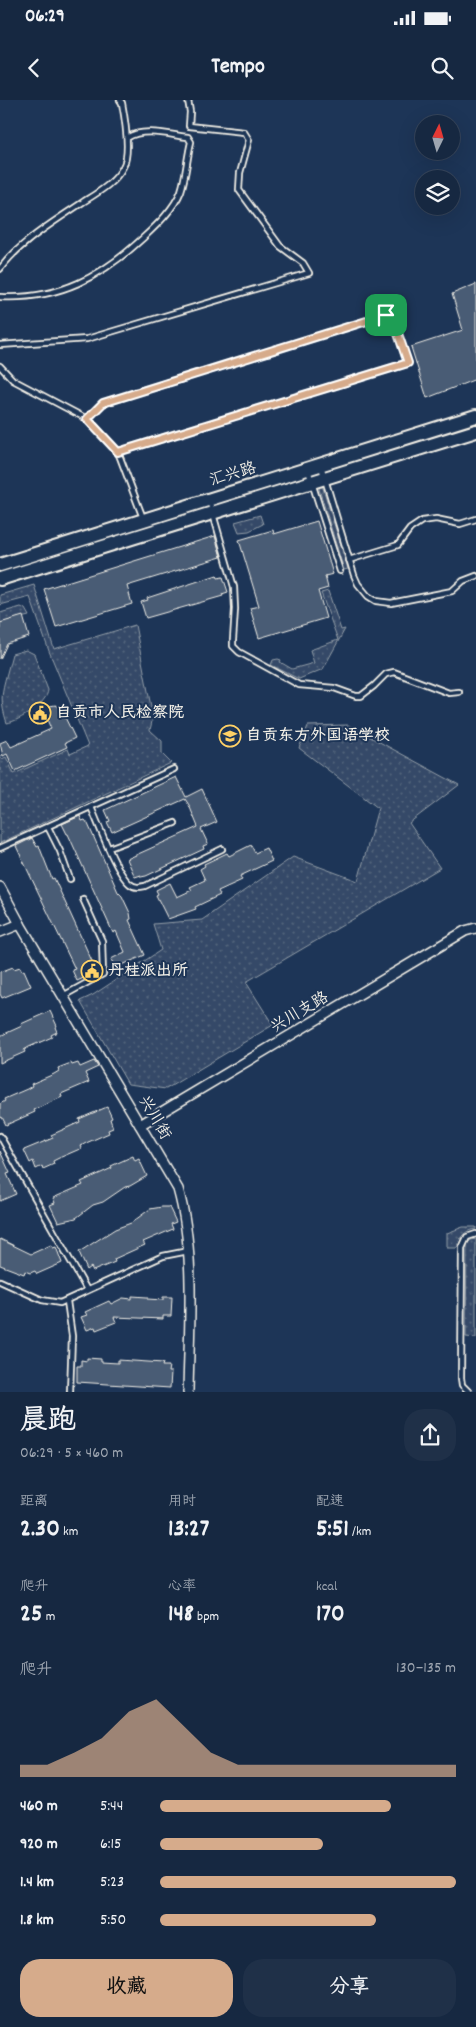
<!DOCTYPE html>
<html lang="zh">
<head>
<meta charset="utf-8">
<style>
  body { margin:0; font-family:Dekko,"LXGW WenKai TC",sans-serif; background:#1f3048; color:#f1f3f6; height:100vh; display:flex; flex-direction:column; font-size:19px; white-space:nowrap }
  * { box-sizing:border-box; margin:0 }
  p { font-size:16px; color:#9ea6b1 }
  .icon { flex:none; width:28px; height:28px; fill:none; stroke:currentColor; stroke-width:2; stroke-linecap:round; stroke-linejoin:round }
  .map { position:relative; height:1292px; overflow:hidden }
  .details { display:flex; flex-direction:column; background:#162841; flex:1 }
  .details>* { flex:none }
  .needle { width:32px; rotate:5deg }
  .controls { position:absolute; left:415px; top:15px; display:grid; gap:10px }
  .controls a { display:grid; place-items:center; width:45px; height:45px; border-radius:50%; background:#162841; box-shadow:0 5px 20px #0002,0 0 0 1px #35445a; font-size:25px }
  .pin { position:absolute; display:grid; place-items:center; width:42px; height:42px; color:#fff; margin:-21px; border-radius:10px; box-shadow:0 2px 8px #0006 }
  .round { display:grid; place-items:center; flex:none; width:52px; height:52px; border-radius:20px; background:#1f3048 }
  .head { display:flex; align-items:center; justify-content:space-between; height:85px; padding:0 20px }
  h1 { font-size:28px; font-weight:700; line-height:38px }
  .stats { display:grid; grid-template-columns:repeat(3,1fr); gap:8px; height:85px; padding:5px 20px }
  .stats div { display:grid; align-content:center }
  .stats b { font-size:25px; font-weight:700 }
  .stats small { font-size:14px; font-weight:400 }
  .stats p { font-size:14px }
  .chart { height:140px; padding:10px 20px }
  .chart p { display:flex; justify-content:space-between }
  .chart svg { width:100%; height:90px; margin-top:5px; fill:#d6ab8b; opacity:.7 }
  .action { display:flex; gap:10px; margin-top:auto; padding:10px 20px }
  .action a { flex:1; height:58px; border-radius:20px; background:#d6ab8b; color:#111; font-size:20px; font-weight:700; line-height:58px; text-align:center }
  .action a+a { background:#1f3048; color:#f1f3f6 }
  ul { padding:0 20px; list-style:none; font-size:16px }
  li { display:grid; grid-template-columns:80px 60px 1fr; align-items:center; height:38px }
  li i { height:12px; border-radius:6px; background:#d6ab8b }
  .status { display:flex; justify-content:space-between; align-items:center; height:35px; padding:0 25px; background:#162841; direction:ltr }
  .status svg { height:14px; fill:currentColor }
  header { display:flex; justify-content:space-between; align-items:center; height:65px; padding:0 20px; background:#162841; font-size:22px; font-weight:700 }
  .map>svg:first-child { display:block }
  .grass { fill:url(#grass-dots); stroke:#949ea8 }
  .building { fill:#485b74; stroke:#f4f1e8 }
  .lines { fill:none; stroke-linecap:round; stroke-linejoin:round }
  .service-casing { stroke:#f4f1e8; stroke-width:8 }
  .minor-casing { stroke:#f4f1e8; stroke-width:12 }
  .secondary-casing { stroke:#f4f1e8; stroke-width:16 }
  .service { stroke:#1d3557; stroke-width:4.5 }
  .minor { stroke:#1d3557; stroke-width:9 }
  .secondary { stroke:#1d3557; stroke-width:12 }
  .route-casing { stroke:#fff; stroke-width:10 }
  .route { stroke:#d6ab8b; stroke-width:6 }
  .labels { text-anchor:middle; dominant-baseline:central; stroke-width:4; stroke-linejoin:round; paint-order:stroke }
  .street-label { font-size:16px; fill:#f4f1e8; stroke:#1d3557 }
  .poi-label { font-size:16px; font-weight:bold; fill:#f4f1e8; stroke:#1d3557; text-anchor:start }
</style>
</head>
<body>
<div class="status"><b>06:29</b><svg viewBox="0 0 49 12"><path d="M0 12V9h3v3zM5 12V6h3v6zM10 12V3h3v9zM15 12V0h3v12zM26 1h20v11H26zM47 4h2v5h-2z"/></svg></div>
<header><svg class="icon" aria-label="back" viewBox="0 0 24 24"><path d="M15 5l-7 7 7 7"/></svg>Tempo<svg class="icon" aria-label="search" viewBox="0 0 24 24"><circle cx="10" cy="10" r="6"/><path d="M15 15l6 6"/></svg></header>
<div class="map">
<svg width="476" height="1292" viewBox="0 0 476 1292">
  <defs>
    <pattern id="grass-dots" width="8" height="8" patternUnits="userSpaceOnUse" patternTransform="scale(1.25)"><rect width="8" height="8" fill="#354a67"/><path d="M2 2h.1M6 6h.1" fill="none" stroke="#53657d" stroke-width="1.8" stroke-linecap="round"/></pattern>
  </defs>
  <rect width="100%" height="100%" fill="#1d3557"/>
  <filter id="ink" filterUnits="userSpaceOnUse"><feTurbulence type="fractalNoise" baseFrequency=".02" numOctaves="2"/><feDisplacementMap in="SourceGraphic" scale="10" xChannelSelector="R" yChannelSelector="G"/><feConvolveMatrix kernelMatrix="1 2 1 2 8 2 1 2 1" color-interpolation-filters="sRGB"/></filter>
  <g filter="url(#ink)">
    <g class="grass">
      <path d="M320,386l3,2 25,81 -4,1 -25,-81z"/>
      <path d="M260,415l3,9 -14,7 -10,1 -4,-10z"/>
      <path d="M34,485l20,64 81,-24 18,92 -3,13 12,11v13l9,9 -171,80v-88l2,4 4,-2 8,17 54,-25 2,5 18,-8 -39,-95 -19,-54 -30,8v-10z"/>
      <path d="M328,491l13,39 4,-1 -22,40 -24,10 -28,-14 2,-5 5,-1 3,1 -1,2 12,7 22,-6 -4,-13 28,-10 -17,-47z"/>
      <path d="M21,507l4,2 4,7 -29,7v-10z"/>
      <path d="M26,550l8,4 14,36c-1,14 -29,31 -41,33 -7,-21 -6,-29 0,-50 2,-6 3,-13 5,-19z"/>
      <path d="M348,625l111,60 -50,38 31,45 -194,114 27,43 -107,64 -38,-5 -48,-83 13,-6 68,-45 -8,-26 49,-4 91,-63 65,24 20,-73 -79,-60 9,-22z"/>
      <path d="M463,1127h13v2c-11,1 -17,8 -19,19h-10v-15z"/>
      <path d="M476,1139v99l-10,-1 1,-93 4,-4z"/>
    </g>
    <g class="building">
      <path d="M476,184v95l-49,19 -16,-51 52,-17 -11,-36z"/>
      <path d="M317,421l16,53 -8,2 3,12 -10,3 8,27 -67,20 -9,-30 9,-2 -20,-66 34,-10 1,4z"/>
      <path d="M215,436l6,21 -94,29 5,18 -76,23 -12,-38z"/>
      <path d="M217,475l1,3 5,-1 5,15 -6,2 1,2 -77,22 -5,-16 7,-2 -1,-2z"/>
      <path d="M23,516l6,21 -22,7 -7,15v-36z"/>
      <path d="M55,605l5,2 15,31 -10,5 2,4 -52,24 -8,-17 -4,2 -3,-13 7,-3 4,7 40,-18 -5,-12v-6l4,-5z"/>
      <path d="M176,677l10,20 16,-8 15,33 -16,7 7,15 -5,2 1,3 -58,27 -5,1v-2l-6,2 -8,-18 71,-32 -9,-22 -4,-6 -73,33 -5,-10 3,-1 -5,-11z"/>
      <path d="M80,716l2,5 3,-1 3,4 30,68 4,4 8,17 1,6 -2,1 16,35 -30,13 -4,-9 14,-7 -9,-21 -3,2 -45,-99h-1l-5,-10z"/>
      <path d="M32,738l5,9 2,-1 13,33 2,-1 43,94 -20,9 -5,-11 3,-1 -59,-123z"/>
      <path d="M251,745l4,8 11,-5 6,13 -32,15 2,4 -24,11 2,4 -25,12 1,2 -28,10 -12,-24 2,-1 -2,-4 14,-7 7,14 15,-7 -2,-3 15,-7 -5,-11 5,-3 -1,-2 23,-11 2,3z"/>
      <path d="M13,867l1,2 6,-2 2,4 2,-1 7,16 -29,12 -2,-4v-22z"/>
      <path d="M50,911l7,15 -2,1 2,5 -6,3 1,2 -23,10 -5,3 1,2 -25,11v-27l22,-10 -1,-2z"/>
      <path d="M94,961l4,6 -13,6 4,9 -28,12 1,3 -28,13 1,2 -29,13 -4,-8 -2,1v-14l5,-3 -1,-2 23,-10 5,-3 -1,-2 23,-10 5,-3 -1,-3 13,-5 1,2 6,-2 2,4z"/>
      <path d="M107,1007l5,11 -2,1 3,9 -5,2 1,3 -23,10 -5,3 1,2 -23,10 -6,3 1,3 -11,5 -1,-3 -6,3 -3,-8 -3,2 -6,-13 29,-12 -2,-3 29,-13 -1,-3z"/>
      <path d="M0,1051l10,22 -3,1 9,20 -16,7z"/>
      <path d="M133,1056l2,5 4,-2 8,17 -17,10 -5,1 -22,15 -10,3 -17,13 -18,4 -8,-17 5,-2 -2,-5 30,-13 -2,-3 31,-14 -1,-2z"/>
      <path d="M162,1107h7l7,15 -5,2 2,5 -30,13 2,3 -31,14 1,3 -22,9 -2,-4 -4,3 -8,-18 36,-23 16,-6 19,-14z"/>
      <path d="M0,1139l31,15 20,-9 2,3 3,-1 6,16 -25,11 -2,-3 -5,2 -5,-2 -1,3 -24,-9z"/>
      <path d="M132,1196l15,1v2l16,1v-3h9l-1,19h-8v3l-49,-2 2,5 -20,8 -1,-3 -8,3 -6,-13 6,-2 -2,-3 24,-11 2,3 12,-6 9,1z"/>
      <path d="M87,1258l14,1v3l17,1v-3l45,3 -1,3h7l-1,6h3l-1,16 -93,-6v-16h4v-6l6,1z"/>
    </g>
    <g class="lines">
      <g class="service-casing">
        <g id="service">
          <path d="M0,169c21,-28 54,-47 83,-67 14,-9 32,-19 40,-35 8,-14 2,-48 -1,-64l-2,-3"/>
          <path d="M0,197c59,3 101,-20 143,-59 14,-13 31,-29 38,-47 5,-15 6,-33 10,-49l-3,-5c-18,-2 -45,-10 -61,1"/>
          <path d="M0,245l87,-6 222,-66 -6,-10 -23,-17 -41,-56 1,-17 9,-33 -5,-8 -55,-6 1,-14 -2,-12"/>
          <path d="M0,266l13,14 76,40 29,32 25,66"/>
          <path d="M87,319l16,-16 283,-88 6,1 16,47 -290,89"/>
          <path d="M321,366l33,109 4,9 10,12 8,5 15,2 61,-12 11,-10 13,-5"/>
          <path d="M308,370l32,101"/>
          <path d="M209,400l25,87 1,22 -2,31v6l6,6 60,33 35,3 22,8h5l13,-10 12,-12 8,-2 55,21 10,-1"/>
          <path d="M349,460l49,-15 12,-16 12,-8 14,-2 24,5 16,-5"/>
          <path d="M91,707c8,18 25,66 39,77 5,4 10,3 15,2l77,-37"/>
          <path d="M48,727l12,24 10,28"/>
          <path d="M0,748l174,-79"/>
          <path d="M109,748l66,-25"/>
          <path d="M63,896l40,-22 -1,-33 -19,-42"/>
          <path d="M0,1036l87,154"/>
          <path d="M0,1181l42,19 18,3 103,-47 25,-5"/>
          <path d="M67,1201l5,35 -2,56"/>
          <path d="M469,1292l-7,-7 -1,-7 1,-130 5,-11 9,-3"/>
        </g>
      </g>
      <g class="minor-casing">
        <g id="minor">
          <path d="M0,787l20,37 158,265c18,64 11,137 10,203"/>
          <path d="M0,832l20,-8"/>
          <path d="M140,1025l325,-194 11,-3"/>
        </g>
      </g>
      <g class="secondary-casing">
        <g id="secondary">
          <path d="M0,465l476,-149"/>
          <path d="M0,479l476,-148"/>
        </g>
      </g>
      <use href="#service" class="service"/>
      <use href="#minor" class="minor"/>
      <use href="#secondary" class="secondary"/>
    </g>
  </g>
  <g class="lines" filter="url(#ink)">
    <g class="route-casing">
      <path id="route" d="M386,215l6,1 16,47 -290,89 -31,-33 16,-16z"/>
    </g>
    <use href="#route" class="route"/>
  </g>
  <defs>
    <g id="civic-ring" transform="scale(1.125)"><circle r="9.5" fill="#1d3557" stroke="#ffd166" stroke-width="1.5"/><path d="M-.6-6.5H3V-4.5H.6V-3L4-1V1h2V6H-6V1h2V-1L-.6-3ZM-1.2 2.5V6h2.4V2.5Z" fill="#ffd166"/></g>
    <g id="school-ring" transform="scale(1.125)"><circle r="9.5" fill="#1d3557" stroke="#ffd166" stroke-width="1.5"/><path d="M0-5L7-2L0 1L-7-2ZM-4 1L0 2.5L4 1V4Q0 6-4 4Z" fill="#ffd166"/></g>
  </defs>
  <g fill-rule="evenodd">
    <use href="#civic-ring" x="40" y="613"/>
    <use href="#school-ring" x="230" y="636"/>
    <use href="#civic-ring" x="92" y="871"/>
  </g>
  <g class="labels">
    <g class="street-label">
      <text transform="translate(233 375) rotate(-17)">汇兴路</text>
      <text transform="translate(300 913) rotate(-31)">兴川支路</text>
      <text transform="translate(154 1018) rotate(59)">兴川街</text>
    </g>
    <g class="poi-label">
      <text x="56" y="613">自贡市人民检察院</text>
      <text x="246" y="636">自贡东方外国语学校</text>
      <text x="108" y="871">丹桂派出所</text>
    </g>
  </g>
</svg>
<div class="controls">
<a><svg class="needle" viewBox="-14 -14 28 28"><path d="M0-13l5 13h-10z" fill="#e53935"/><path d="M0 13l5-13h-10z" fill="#9ea6b1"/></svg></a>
<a><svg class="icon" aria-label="layers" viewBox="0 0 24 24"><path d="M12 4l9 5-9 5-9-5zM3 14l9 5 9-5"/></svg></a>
</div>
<div class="pin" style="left:386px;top:215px;background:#1e9e55"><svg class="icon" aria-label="arrive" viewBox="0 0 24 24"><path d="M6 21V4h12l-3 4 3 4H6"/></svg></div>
</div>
<section class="details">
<div class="head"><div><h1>晨跑</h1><p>06:29 · 5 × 460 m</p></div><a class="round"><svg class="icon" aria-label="share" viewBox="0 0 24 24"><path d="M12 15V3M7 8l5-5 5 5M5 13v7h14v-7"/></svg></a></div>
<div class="stats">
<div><p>距离</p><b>2.30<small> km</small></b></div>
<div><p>用时</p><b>13:27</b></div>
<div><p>配速</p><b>5:51<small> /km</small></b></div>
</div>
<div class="stats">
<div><p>爬升</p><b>25<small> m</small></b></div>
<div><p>心率</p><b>148<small> bpm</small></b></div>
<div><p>kcal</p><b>170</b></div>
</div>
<div class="chart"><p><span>爬升</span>130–135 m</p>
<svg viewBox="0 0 160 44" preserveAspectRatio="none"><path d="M0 44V38L10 38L20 32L30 25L40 12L50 6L60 19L70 32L80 38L90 38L100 38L110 38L120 38L130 38L140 38L150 38L160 38V44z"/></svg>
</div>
<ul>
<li><b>460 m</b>5:44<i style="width:78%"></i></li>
<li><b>920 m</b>6:15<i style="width:55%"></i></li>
<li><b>1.4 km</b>5:23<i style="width:100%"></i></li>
<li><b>1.8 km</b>5:50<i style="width:73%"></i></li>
</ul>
<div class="action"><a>收藏</a><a>分享</a></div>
</section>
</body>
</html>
